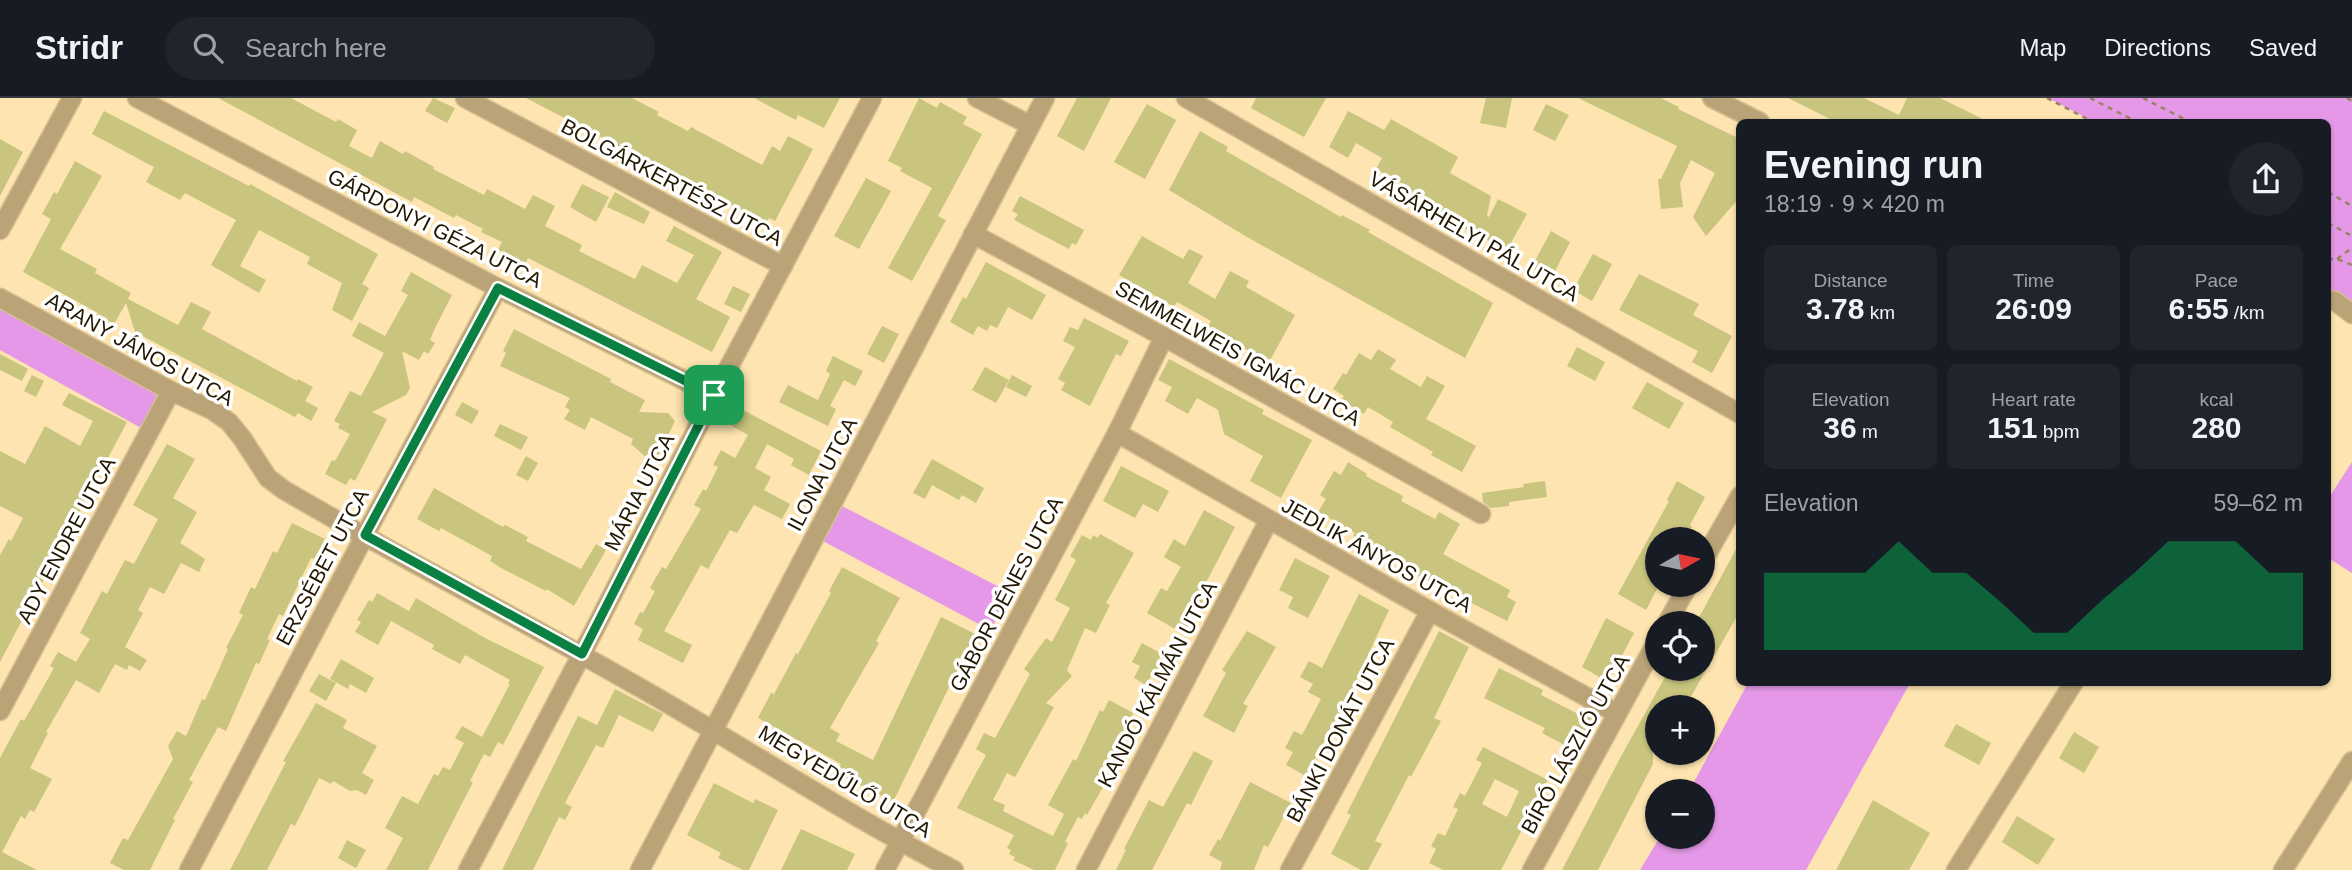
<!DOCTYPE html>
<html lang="en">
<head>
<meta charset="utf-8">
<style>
  body { margin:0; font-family:Helvetica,sans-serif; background:#20242c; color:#f1f3f6; height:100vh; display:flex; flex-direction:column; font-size:26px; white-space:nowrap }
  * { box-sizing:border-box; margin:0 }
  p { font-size:23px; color:#9ea1a6 }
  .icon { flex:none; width:38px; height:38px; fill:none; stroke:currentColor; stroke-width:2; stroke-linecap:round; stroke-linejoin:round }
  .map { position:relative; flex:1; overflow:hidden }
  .side { position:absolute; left:1736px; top:21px; width:595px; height:567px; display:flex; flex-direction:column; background:#171b24; border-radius:10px; box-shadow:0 2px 5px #0004 }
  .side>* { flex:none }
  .needle { width:46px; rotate:81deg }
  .tools { position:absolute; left:1645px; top:429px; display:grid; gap:14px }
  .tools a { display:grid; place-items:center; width:70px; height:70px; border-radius:50%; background:#171b24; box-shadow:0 2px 5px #0004; font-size:35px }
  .pin { position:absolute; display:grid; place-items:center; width:60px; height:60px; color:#fff; margin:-30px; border-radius:14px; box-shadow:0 4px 10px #0006 }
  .round { display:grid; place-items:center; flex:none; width:74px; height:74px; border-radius:37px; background:#20242c }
  .headline { display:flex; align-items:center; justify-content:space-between; height:119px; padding:0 28px }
  h1 { font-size:38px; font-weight:700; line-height:52px }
  .stats { display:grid; grid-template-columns:repeat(3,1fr); gap:10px; height:119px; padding:7px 28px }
  .stats div { display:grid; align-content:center; border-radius:10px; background:#20242c; text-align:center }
  .stats b { font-size:30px; font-weight:700 }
  .stats small { font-size:19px; font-weight:400 }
  .stats p { font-size:19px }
  .chart { height:196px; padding:14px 28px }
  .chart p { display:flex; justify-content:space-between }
  .chart svg { width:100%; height:126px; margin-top:7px; fill:#0b8043; opacity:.7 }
  header { display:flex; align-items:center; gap:42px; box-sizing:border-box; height:98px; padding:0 35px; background:#171b24; border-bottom:2px solid #363941 }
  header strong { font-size:33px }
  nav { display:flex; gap:38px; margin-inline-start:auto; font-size:24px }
  .search { width:490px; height:63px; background:#20242c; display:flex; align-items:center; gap:18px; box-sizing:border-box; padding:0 24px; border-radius:38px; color:#9ea1a6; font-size:26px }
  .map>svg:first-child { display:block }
  .green { fill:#e498e7 }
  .building { fill:#c9c57f; fill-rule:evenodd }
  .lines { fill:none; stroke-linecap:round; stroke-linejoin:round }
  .minor-casing { stroke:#d6bf90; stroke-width:21 }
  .path { stroke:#99865f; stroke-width:2.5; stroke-dasharray:5 5; stroke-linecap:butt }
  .minor { stroke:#baa477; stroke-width:18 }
  .route-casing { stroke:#fff; stroke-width:14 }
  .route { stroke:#0b8043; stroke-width:9 }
  .labels { text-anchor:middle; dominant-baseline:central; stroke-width:7; stroke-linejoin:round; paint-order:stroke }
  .street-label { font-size:21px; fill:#231700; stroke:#fff }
</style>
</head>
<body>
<header>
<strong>Stridr</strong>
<div class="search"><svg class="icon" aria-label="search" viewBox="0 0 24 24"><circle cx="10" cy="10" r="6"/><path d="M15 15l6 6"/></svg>Search here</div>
<nav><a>Map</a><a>Directions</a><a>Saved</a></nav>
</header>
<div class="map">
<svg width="2352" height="772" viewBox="0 0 2352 772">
  <rect width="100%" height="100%" fill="#fde4b0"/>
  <g class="green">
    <path d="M2048,0h304v210l-24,-12v-174h-234z"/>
    <path d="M0,206l155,85c5,14 -5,27 -12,40l-143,-79z"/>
    <path d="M2352,364v111l-24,-15v-59z"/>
    <path d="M840,407l171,88 -21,37 -169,-90z"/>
    <path d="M1748,585h162l-104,187h-166l20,-33 43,-1v-45h-14z"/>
  </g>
  <g class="building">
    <path d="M218,0h73l45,24 2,-3 19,11 -8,16 23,12 8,-17 23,13 2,-3 29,16 -1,2 51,26 3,-6 38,20 8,-14 22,11 -10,20 37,19 -3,6 56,28 7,-14 35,18 17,-28 -28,-14 8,-15 48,26 -26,47 34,18 -18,35 -184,-94 -3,7 -11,-6 -16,-9 4,-8 -21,-10 2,-3 -27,-14 -2,3 -40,-21 -2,5z"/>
    <path d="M433,0l22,10 -8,15 -22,-12z"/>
    <path d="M526,0h106l27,14 -2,3 31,16 3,-4 71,38 10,-19 8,5 8,-15 25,13 -38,72 -6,-3 -3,5z"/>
    <path d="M754,0h86l-16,30 -26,-13 -2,5z"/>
    <path d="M919,0l18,10 3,-6 27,15 -4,7 19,10 -44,82 8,4 -34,61 -24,-13 44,-80 -32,-17 2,-3 -14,-7z"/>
    <path d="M1077,0h34l-27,53 -27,-15z"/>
    <path d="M1256,0h70l-22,39 -53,-29z"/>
    <path d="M1486,0h26l-6,30 -26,-5z"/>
    <path d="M1578,0h83l18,9 -1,2 62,30v58l-34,39 -13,-19 22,-44 -24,-13 -11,23 3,24 -22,2 -3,-30h3l16,-33z"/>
    <path d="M1788,0h76l35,17 8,-17h33l49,24h-153z"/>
    <path d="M1147,6l29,16 -31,59 -31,-17z"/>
    <path d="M1546,6l23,11 -14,26 -22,-11z"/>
    <path d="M104,13l145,75 1,-2 128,70 -16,30 7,4 -17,33 -20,-11 10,-27 -35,-19 3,-7 -51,-27 -19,36 26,14 -7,13 -48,-28 25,-45 -51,-27 -5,7 -34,-18 8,-15 -62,-33z"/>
    <path d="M1348,13l36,19 7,-11 67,38 -8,16 41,23 -4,20 2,1 9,-18 29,15 -20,36 -61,-31 1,-2 -39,-23 3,-5 -35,-20 6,-11 -26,-15 -8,15 -19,-11z"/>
    <path d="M1200,33l28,16 -2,4 115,66 1,-2 28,15 -2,2 125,71 -28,55 -218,-121 -78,-47z"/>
    <path d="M0,41l23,13 -23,44z"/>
    <path d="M75,63l27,15 -42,73 37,20 -2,4 36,20 -3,6 50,26 13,-23 20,10 -9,17 95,52 1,-2 15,8 -8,14 13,7 -7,13 -13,-8 -3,4 -160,-85 -9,-29 -12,21 -17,-9 1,-2 -75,-41 28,-53 -9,-5 12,-22 3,2z"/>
    <path d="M866,80l25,13 -32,58 -25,-13z"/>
    <path d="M582,86l27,13 -13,25 -26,-15z"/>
    <path d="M615,94l35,20 -6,12 -37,-17z"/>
    <path d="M1020,98l64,34 -8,15 -4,-2 -3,6 -55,-29 4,-6 -6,-3z"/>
    <path d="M1551,133l19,11 -19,37 -20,-11z"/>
    <path d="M1142,138l41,23 6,-10 14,7 -15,27 27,16 15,-28 19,10 -3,6 49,28 -26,47 -62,-34 4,-7 -34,-19 -3,5 -55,-32z"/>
    <path d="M1593,156l19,10 -20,37 -19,-11z"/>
    <path d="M986,164l60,33 -14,25 -24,-13 -11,21 -7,-3 -3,6 -9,-5 -5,9 -23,-13 13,-25 3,2z"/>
    <path d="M411,174l41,23 -17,33 -5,12 5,3 -7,11 -4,-3 -5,9 -17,-9 8,37 -4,7 -34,17 15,7 -32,62 -5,-3 -4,7 -21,-11 7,-14 3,1 15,-27 -12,-6 2,-4 -6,-3 16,-30 11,5 23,-43 -32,-17 7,-14 26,14 23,-41 -7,-4z"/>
    <path d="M1639,176l60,30 -6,11 39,21 -20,37 -20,-11 6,-11 -79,-41z"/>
    <path d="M733,188l17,8 -9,18 -17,-8z"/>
    <path d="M1084,220l45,23 -8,15 -5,-2 -26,52 -29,-16 4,-7 -7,-4 17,-32 -12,-6 7,-14 8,3z"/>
    <path d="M882,228l17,8 -15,29 -17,-9z"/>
    <path d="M514,231l97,50 -1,3 35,18 -6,12 29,1 7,8 -18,37 -9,1 -17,-15 2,-5 -42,-22 -6,13 -21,-11 6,-9 -5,-3 5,-9 -70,-32 6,-13 -3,-2z"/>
    <path d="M1577,249l28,15 -10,19 -28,-15z"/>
    <path d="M1378,251l18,11 -6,9 31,18 6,-11 18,10 -19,33 50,27 -14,26 -31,-17 2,-3 -43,-25 3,-5 -25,-15 -4,7 -23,-14 3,-4 -11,-7 10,-16 3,2 13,-22 12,7z"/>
    <path d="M0,256l28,15 -6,12 -22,-11z"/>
    <path d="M833,258l30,15 -8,15 -11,-6 -14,26 6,3 -8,17 -49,-24 9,-17 30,15 12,-26 -4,-3z"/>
    <path d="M1169,261l95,51 -2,4 50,26 -31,58 -31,-17 13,-25 -39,-22 -6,-24 -21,-12 -9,16 -23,-13 7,-14 -14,-7z"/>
    <path d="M985,269l24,13 -13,23 -24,-13z"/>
    <path d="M32,277l12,6 -8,16 -12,-6z"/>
    <path d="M1012,277l20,11 -6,11 -20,-10z"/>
    <path d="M1647,284l37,21 -15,26 -37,-21z"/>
    <path d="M69,295l58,29 -127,240v-107l9,-16 2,2 12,-23 -23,-12v-55l25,13 20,-38 35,20 13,-25 -31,-16z"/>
    <path d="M462,304l17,9 -7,13 -17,-9z"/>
    <path d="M741,311l80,42 -12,24 -18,-10 3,-6 -27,-15 -12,24 16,9 -7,13 26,14 -8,15 -28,-14 -17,28 -7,-3 -22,39 -7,-4 -37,66 28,14 -9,18 -45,-23 5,-11 -9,-5 6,-12 3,1 12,-22 -5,-3 12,-21 4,2 35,-60 -7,-4 9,-16 3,2 12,-24 -5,-2 8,-15 14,8 13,-23 -16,-9z"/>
    <path d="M500,326l28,13 -7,13 -27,-14z"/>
    <path d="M167,346l28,15 -22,39 24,14 -17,31 25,16 -6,13 -18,-9 -17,31 -14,-7 -12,23 5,3 -18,34 22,13 -7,11 -11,-6 -2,5 -12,-6 -16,29 -23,-13 -30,52 2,1 -18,35 22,11 -18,33 -4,-2 -5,9 -4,-3 -19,36 35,18h-37v-112l21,-39 3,2 30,-53 -4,-2 8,-14 18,10 14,-23 -10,-6 22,-42 5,3 18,-34 9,4 24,-45 -25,-14z"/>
    <path d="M526,358l12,7 -10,18 -12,-6z"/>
    <path d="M932,361l52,29 -8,15 -14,-8 -3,5 -27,-15 -7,14 -12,-6z"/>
    <path d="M1348,364l19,12 -1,2 37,20 -2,5 34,18 4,-7 21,12 -17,30 67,36 -3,7 9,5 -9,19 -77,-39 -21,-12 2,-4 -27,-15 -3,5 -16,-8 2,-4 -14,-8 2,-3 -37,-21 8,-13 -6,-4 14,-24 7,4z"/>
    <path d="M1121,368l48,25 -11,21 -15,-8 -8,14 -32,-17z"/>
    <path d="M1545,383l2,16 -38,5v4l-18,2 -8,-6 -1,-9 42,-6 -1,-3z"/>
    <path d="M1677,383l28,16 -15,28 2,2 -7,12h-28v50l-11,21 -28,-16 51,-93 -2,-1z"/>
    <path d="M434,390l69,39 2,-2 23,12 -2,4 55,28 15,-25 10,6 -32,56 -27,-17 -1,2 -45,-23 -11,-7 2,-5 -51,-28 -2,3 -22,-12z"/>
    <path d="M1204,412l31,17 -36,69 5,3 -20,35 -37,-21 14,-25 6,3 14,-24 -17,-10 10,-18 11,7z"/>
    <path d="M292,425l33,16 -10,20 -4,-1 -28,58 -4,-2 -12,25 3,1 -11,24 -3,-1 -30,68 -8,-4 -29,53 4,2 -20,37 2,1 -25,50h-26l-14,-7 13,-25 5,2 45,-81 -5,-13 9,-15 9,5 16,-37 3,1 23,-51 -2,-1 17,-33 -4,-2 12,-26 4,2 18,-38 4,2z"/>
    <path d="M1100,436l34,19 -28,50 4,2 -14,28 -11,-5 -18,42 5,6 -26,27 8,4 -39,70 -8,-4 -14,27 12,5 -2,6 50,25 11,-22 -16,-9 25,-46 3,2 24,-51 3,2 6,-12 24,13 -16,36 -2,-1 -18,30 5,3 -2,4 3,2 -16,28 -2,-2 -3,6 -4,-2 -13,25 3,1 -13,27h-21l-21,-10 2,-3 -6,-3 2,-4 -4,-2 7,-13 -57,-27 29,-53 -10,-6 8,-16 11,5 35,-64 -6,-5 22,-31 6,4 18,-34 -15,-8 21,-40 -6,-4 12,-21 9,5 2,-5 5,3z"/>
    <path d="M1740,444v69l-55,96h-28v44l-4,-2v15l-55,106h-36l56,-108 52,-94h33v-45h-7z"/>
    <path d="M1295,460l35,18 -22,42 -20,-10 5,-11 -14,-7z"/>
    <path d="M842,469l58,31 -24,43 3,2 -49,85 10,6 -4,7 37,19 68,-143 34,17 -82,168 -57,-29 5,-9 -83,-46 13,-25 3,1 22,-41 2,1 33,-61 -2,-2z"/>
    <path d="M377,495l32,18 7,-13 69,40 59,29 -41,78 -5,-3 -8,15 -6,-3 -14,27 3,1 -45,88h-42l17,-32 -18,-10 17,-32 16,8 16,-30 4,2 5,-9 7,3 14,-27 -9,-5 7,-12 20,11 28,-53 -2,-1 2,-3 -45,-25 -5,9 -28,-15 2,-4 -43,-24 -13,24 -23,-13 6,-10 -4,-2 12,-20 3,2z"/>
    <path d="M1359,496l30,16 -35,75 -48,91 -20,-11 7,-13 -8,-4 9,-17 8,4 19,-36 -13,-7 5,-8 -13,-7 9,-16 13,7z"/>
    <path d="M1606,520l28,15 -26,49 -26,-15z"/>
    <path d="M1247,533l29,16 -33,57 5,2 -14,27 -31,-17 23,-43 -4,-3z"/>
    <path d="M1439,533l30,16 -35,71 7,3 -30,56 -2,-2 -34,66 7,3 -14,26h-7l-30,-16 20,-39 -4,-2z"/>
    <path d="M1142,545l29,16 -10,19 -8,-5 -7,12 -12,-7 6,-12 -8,-4z"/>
    <path d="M341,561l33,19 -8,15 -16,-9 -2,5 -18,-10z"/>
    <path d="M1499,570l44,22 -2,5 39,20 2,-5 13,7 -15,30 -8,-4 -2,5 -28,-15 3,-5 -61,-30z"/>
    <path d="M319,576l17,9 -10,18 -17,-10z"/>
    <path d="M615,591l48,25 -10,18 -34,-17 -16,33 -7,-3 -31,58 7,4 -7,13 -6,-3 -26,53h-31l76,-154 19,9z"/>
    <path d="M316,605l31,17 -4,8 34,18 -15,27 12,7 -8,15 -9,-5 -7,1 -17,-10 -2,3 -12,-6 -24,48 -4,-2 -24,46h-37l56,-108 -3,-1z"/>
    <path d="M1956,626l35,19 -12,22 -35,-19z"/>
    <path d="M2074,634l25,15 -15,26 -25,-15z"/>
    <path d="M1483,649l65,33 -47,90h-58l-14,-7 7,-14 -5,-3 7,-13 7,3 13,-27 -5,-2 7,-14 5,3 17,-33 -6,-3zM1495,681l24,12 -12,26 -25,-13z"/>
    <path d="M1194,653l19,10 -22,44 -4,-2 -35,67h-36l10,-20 -2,-1 25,-49 14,7z"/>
    <path d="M1250,684l41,21 -23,44 -4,-2 -10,25h-34l2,-8 -13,-7 9,-16 2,2z"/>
    <path d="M714,685l39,20 2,-4 23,11 -29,60h-6l-25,-12 3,-5 -34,-18z"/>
    <path d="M1873,702l57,33 -21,37h-73z"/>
    <path d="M2017,718l38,23 -17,26 -36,-23z"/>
    <path d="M801,731l54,25 -8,16h-66z"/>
    <path d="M347,742l19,10 -10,18 -18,-10z"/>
  </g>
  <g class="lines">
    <g class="minor-casing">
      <g id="minor">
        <path d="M137,0l361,190 216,107"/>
        <path d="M465,0l318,168"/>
        <path d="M977,0l53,27"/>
        <path d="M1186,0l554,316"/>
        <path d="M1712,0l48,24"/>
        <path d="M0,132l72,-132"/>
        <path d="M973,136l191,103 317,177"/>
        <path d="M0,200l171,93 41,19 17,12 13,16 26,40 16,12c116,68 236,129 353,196 106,60 208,128 317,184"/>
        <path d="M2328,202l7,1 17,13"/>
        <path d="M1117,335l313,178 186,102"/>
        <path d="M1703,463l37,-65"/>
        <path d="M1667,525l22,-39"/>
        <path d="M0,613l171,-320"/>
        <path d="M189,772l176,-335 133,-247"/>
        <path d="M468,772l114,-216 132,-259 158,-297"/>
        <path d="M640,772l405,-772"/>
        <path d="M885,772l232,-437 47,-96"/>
        <path d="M1086,772l183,-350"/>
        <path d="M1290,772l140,-259"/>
        <path d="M1532,772l125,-229"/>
        <path d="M1956,772l118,-188"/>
        <path d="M2283,772l69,-109"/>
      </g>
    </g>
    <g class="path">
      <path d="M2047,0l46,24"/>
      <path d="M2090,0l47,24"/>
      <path d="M2143,0l47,24"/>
      <path d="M2347,0l5,3"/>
      <path d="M2328,94l24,14"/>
      <path d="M2328,125l24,13"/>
      <path d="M2328,161h9l15,6"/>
      <path d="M2337,161l15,-11"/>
    </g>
    <use href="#minor" class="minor"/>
  </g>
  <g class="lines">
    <g class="route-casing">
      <path id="route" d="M498,190l216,107 -132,259 -217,-119z"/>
    </g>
    <use href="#route" class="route"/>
  </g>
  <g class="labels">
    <g class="street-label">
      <text transform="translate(672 84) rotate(28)">BOLGÁRKERTÉSZ UTCA</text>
      <text transform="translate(435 130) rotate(27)">GÁRDONYI GÉZA UTCA</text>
      <text transform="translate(1474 138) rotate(30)">VÁSÁRHELYI PÁL UTCA</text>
      <text transform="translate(140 251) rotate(29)">ARANY JÁNOS UTCA</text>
      <text transform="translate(1238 255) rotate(29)">SEMMELWEIS IGNÁC UTCA</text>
      <text transform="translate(822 376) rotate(-62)">ILONA UTCA</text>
      <text transform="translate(639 394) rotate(-63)">MÁRIA UTCA</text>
      <text transform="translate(66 442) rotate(-62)">ADY ENDRE UTCA</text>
      <text transform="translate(1377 457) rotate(29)">JEDLIK ÁNYOS UTCA</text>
      <text transform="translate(322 469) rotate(-62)">ERZSÉBET UTCA</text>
      <text transform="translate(1006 496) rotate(-62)">GÁBOR DÉNES UTCA</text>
      <text transform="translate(1157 586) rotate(-62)">KANDÓ KÁLMÁN UTCA</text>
      <text transform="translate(1340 632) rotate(-62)">BÁNKI DONÁT UTCA</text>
      <text transform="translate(1575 646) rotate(-61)">BÍRÓ LÁSZLÓ UTCA</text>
      <text transform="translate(845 683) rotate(31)">MEGYEDŰLŐ UTCA</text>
    </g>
  </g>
</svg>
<div class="tools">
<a><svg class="needle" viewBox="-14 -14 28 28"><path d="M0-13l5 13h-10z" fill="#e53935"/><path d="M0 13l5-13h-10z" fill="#9ea1a6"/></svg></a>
<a><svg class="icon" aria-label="locate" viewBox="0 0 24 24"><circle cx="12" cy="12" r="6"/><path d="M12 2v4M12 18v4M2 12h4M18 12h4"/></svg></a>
<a>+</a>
<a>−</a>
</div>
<div class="pin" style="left:714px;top:297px;background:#1e9e55"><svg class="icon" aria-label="arrive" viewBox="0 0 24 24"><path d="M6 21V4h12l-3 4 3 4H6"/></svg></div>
<section class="side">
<div class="headline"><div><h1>Evening run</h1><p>18:19 · 9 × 420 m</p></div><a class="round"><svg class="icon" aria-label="share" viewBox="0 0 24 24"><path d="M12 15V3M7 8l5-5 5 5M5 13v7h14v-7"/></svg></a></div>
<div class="stats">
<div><p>Distance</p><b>3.78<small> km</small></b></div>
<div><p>Time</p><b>26:09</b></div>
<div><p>Pace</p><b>6:55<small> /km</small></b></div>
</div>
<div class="stats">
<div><p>Elevation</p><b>36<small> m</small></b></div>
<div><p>Heart rate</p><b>151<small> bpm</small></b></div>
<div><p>kcal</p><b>280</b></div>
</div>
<div class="chart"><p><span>Elevation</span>59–62 m</p>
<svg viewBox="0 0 160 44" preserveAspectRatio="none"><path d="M0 44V17L10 17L20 17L30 17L40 6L50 17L60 17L70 27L80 38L90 38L100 27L110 17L120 6L130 6L140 6L150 17L160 17V44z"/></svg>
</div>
</section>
</div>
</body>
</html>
